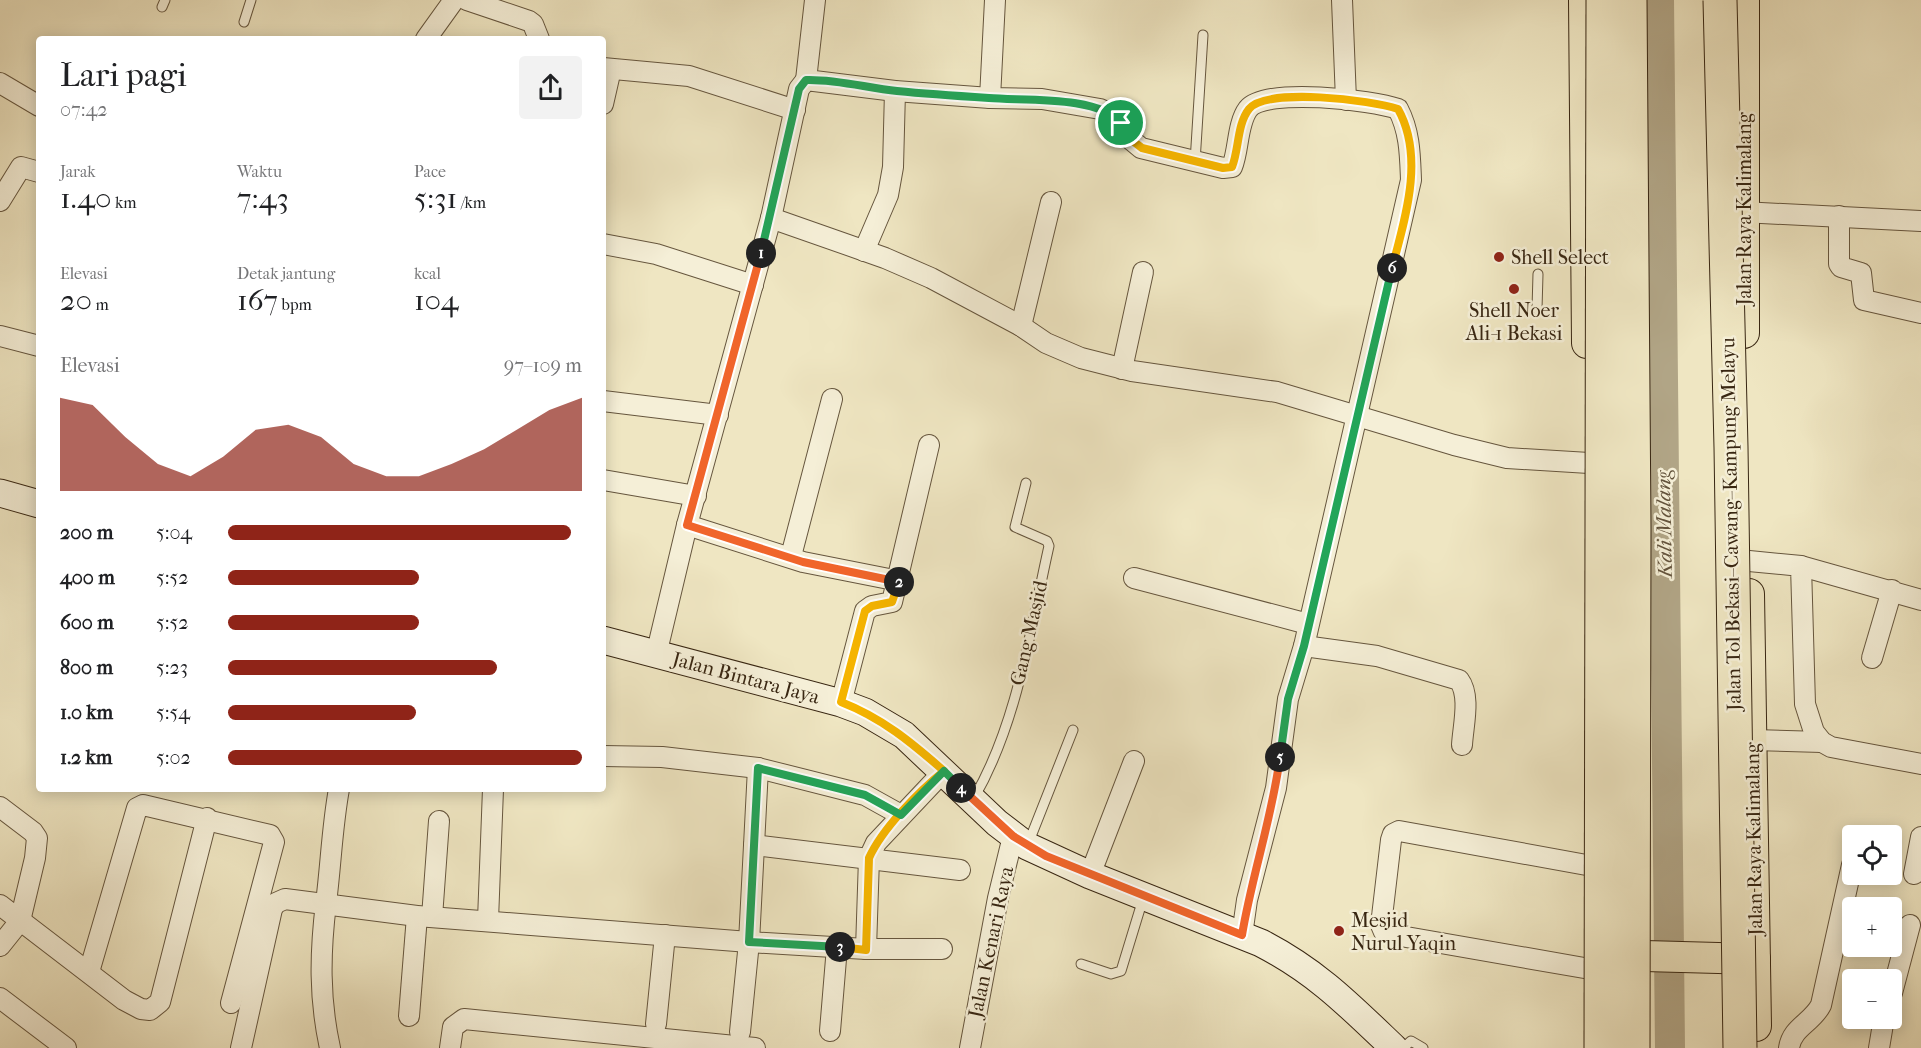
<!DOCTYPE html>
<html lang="id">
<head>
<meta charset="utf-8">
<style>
  body { margin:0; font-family:"IM FELL French Canon",serif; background:#f2f2f2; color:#202124; height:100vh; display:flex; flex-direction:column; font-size:22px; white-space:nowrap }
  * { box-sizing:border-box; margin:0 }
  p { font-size:20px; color:#757577 }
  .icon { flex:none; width:33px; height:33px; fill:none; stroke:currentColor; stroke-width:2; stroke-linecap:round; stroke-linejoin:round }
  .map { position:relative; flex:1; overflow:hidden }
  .drawer { position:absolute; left:36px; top:36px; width:570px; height:756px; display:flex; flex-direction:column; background:#fff; border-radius:6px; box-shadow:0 3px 15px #0003 }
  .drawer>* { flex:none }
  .tools { position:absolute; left:1842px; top:825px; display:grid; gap:12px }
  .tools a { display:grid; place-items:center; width:60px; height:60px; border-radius:6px; background:#fff; box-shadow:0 3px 15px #0003; font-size:30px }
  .pin { position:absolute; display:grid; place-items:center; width:51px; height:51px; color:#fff; margin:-26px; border:3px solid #fff; border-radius:50%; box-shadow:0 2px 6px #0007 }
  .km { position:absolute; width:30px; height:30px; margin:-15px; border-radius:50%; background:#222; color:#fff; font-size:16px; line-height:30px; text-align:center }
  .round { display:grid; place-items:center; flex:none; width:63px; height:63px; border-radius:6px; background:#f2f2f2 }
  .overview { display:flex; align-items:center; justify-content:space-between; height:102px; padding:0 24px }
  h1 { font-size:33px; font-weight:600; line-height:45px }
  .metrics { display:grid; grid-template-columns:repeat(3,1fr); gap:9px; height:102px; padding:6px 24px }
  .metrics div { display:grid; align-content:center }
  .metrics b { font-size:30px; font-weight:600 }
  .metrics small { font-size:16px; font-weight:400 }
  .metrics p { font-size:16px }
  .chart { height:168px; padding:12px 24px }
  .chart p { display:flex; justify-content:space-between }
  .chart svg { width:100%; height:108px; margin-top:6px; fill:#8f2418; opacity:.7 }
  ul { padding:0 24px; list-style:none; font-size:20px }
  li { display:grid; grid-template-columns:96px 72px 1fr; align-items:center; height:45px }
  li i { height:15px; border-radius:8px; background:#8f2418 }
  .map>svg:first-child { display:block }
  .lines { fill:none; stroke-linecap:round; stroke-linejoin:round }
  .river { stroke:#b1a586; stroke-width:30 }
  .lane-casing { stroke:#66563e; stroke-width:11 }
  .street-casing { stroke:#66563e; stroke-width:22 }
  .secondary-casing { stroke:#382612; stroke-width:29 }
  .primary-casing { stroke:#382612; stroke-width:32 }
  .lane { stroke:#f5efd7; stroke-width:9 }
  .street { stroke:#f5efd7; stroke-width:20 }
  .secondary { stroke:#f5efd7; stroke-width:27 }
  .primary { stroke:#efe6c2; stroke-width:30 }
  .highway-bridge-casing { stroke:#382612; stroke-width:35; stroke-linecap:butt }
  .highway-bridge { stroke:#efe6c2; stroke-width:33 }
  .split-1-casing { stroke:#fff; stroke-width:12 }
  .split-2-casing { stroke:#fff; stroke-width:12 }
  .split-3-casing { stroke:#fff; stroke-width:12 }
  .split-4-casing { stroke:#fff; stroke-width:12 }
  .split-5-casing { stroke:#fff; stroke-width:12 }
  .split-6-casing { stroke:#fff; stroke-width:12 }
  .split-7-casing { stroke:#fff; stroke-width:12 }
  .split-1 { stroke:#22a559; stroke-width:8 }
  .split-2 { stroke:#f0652b; stroke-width:8 }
  .split-3 { stroke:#f5b400; stroke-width:8 }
  .split-4 { stroke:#22a559; stroke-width:8 }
  .split-5 { stroke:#f0652b; stroke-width:8 }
  .split-6 { stroke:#22a559; stroke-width:8 }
  .split-7 { stroke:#f5b400; stroke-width:8 }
  .poi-dot { fill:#8f2418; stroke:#f5efd7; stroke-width:2 }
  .labels { text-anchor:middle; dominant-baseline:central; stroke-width:5; stroke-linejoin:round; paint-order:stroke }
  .street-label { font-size:20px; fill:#382612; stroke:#f5efd7 }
  .poi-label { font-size:20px; fill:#382612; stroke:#f5efd7; text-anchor:start }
  .water-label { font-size:21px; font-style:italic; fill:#62523b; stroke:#f5efd7 }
</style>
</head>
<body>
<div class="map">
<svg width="1921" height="1048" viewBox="0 0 1921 1048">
  <rect width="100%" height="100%" fill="#efe6c2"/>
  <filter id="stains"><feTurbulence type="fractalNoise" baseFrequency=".00333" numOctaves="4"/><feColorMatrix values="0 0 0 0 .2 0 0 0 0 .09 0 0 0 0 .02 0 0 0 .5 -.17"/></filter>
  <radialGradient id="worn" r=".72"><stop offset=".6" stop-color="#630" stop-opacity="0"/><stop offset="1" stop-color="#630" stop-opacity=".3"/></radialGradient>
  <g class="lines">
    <path class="river" d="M1659,0l11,1048"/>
    <g class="lane-casing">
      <g id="lane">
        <path d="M162,7l3,-7"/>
        <path d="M244,22l7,-22"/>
        <path d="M1195,162l8,-127"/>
        <path d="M1537,309l1,-35"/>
        <path d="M974,798c44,-76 56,-168 75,-252l-2,-5 -32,-14 11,-44"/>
        <path d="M1028,844l45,-114"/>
        <path d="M1081,964l30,10 10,-3 22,-72"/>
        <path d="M1403,1048l8,-7 12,7"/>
      </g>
    </g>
    <g class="street-casing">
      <g id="street">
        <path d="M467,0l62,21 4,3 6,15"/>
        <path d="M1342,0l4,100"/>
        <path d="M426,39l28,-39"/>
        <path d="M603,68l86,8 106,34"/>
        <path d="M806,80l9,-80"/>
        <path d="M0,83l39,23"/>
        <path d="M990,98l5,-98"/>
        <path d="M603,104l8,-35"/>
        <path d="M0,201l21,-34 18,5"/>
        <path d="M1742,212l179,9"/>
        <path d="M1839,216v48l2,3 20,6 3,27 57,13"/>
        <path d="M771,218l114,40 46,20 90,48 25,17 35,15 51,13 145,21 177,53 53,13 82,5"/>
        <path d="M603,244l53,10 97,31"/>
        <path d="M864,251l24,-56 5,-28 2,-76"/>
        <path d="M1021,326l30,-124"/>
        <path d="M0,336l39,10"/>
        <path d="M1122,369l21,-97"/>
        <path d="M603,401l115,14"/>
        <path d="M603,480l93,16"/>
        <path d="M687,525l116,37 96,19"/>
        <path d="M791,556l41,-157"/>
        <path d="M1749,561l52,5 4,138 9,28 8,10 9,5 90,17"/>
        <path d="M1801,566l120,34"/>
        <path d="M1134,578l174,46"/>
        <path d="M1304,646l73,10 82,24c12,16 4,46 3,65"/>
        <path d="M656,655l31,-130 84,-307 28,-129 7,-9 89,11 95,7 52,1 58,10 15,7 14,22 12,10 82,20 9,-1c7,-17 5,-43 16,-58 18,-22 124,-9 150,0 12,23 12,46 13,71l-107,466 -16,53 -12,89 -29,112 -5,35"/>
        <path d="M1872,658l20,-68"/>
        <path d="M841,703l24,-92 7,-5 20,-4 37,-157"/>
        <path d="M1753,740l69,2"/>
        <path d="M603,756l59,1 96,11 107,27 36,20"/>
        <path d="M0,807l33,25 4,6 -2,20 -15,63 -20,25"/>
        <path d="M754,845l206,25"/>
        <path d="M1914,874l7,-37"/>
        <path d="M1090,875l44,-114"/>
        <path d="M0,905l124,95 17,9 9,1 10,-8 47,-184"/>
        <path d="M432,917l7,-96"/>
        <path d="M488,920l5,-131"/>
        <path d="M866,949l3,-91 7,-15 68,-72"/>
        <path d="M1590,969l-201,-35 -5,-2 -3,-7 10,-85 2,-6 6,-3 193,35"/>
        <path d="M89,972l48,-164 6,-3 127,30 4,7 -43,161"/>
        <path d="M1892,993l18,-68"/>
        <path d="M0,998l66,50"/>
        <path d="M409,1016l8,-100"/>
        <path d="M656,1024l9,-89"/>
        <path d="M830,1031l7,-84"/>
        <path d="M740,1032l9,-90 9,-174"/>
        <path d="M241,1048l31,-139 4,-6 9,-4 132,17 332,26 117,7h76"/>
        <path d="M330,1048c-11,-50 -10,-95 -4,-145 5,-39 6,-76 13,-114"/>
        <path d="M450,1048l3,-21 11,-8 291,29"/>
        <path d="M970,1048l28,-150 15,-62"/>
        <path d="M1789,1048c3,-21 23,-25 32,-43l31,-140"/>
        <path d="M1879,1048l5,-30"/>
      </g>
    </g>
    <g class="secondary-casing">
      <g id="secondary">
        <path d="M0,493l39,11"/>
        <path d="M603,640l238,63 24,9 39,23 93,88 30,23 63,29 171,68c56,29 88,62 133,105"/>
      </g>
    </g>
    <g class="primary-casing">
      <g id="primary">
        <path d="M1584,0l3,343"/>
        <path d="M1744,0v333"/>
        <path d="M1749,594l7,432"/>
        <path d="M1608,955l147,4"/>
      </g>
    </g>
    <use href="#lane" class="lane"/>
    <use href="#street" class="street"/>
    <use href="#secondary" class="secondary"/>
    <use href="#primary" class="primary"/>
    <g class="highway-bridge-casing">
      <g id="highway-bridge">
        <path d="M1630,0l4,528 -1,520"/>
        <path d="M1720,0l11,447 9,601"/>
        <path d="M1601,1048l2,-1048"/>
      </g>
    </g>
    <use href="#highway-bridge" class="highway-bridge"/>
  </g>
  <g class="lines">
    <g class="split-1-casing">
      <path id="split-1" d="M761,253l38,-164 7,-9c31,-1 61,8 91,11 31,3 61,5 92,7 34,3 109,-3 132,25"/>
    </g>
    <g class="split-2-casing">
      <path id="split-2" d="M761,253l-74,272 116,37 96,20"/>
    </g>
    <g class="split-3-casing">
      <path id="split-3" d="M840,947l26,3 3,-92c13,-29 50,-67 75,-87 -33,-29 -62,-53 -103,-69l24,-91 7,-5 20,-4 7,-20"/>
    </g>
    <g class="split-4-casing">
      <path id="split-4" d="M840,947l-91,-5 9,-174 107,27 36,20 43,-44 17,17"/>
    </g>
    <g class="split-5-casing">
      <path id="split-5" d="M961,788l52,48 33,20 196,79c10,-60 30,-117 38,-178"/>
    </g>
    <g class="split-6-casing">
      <path id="split-6" d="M1280,757l8,-58 16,-53 88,-378"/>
    </g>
    <g class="split-7-casing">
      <path id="split-7" d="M1121,123l8,15 13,10 81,20 9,-1c7,-17 5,-43 17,-58 17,-22 123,-9 149,0 27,48 7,110 -6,159"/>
    </g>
    <use href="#split-1" class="split-1"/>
    <use href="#split-2" class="split-2"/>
    <use href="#split-3" class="split-3"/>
    <use href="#split-4" class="split-4"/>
    <use href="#split-5" class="split-5"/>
    <use href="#split-6" class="split-6"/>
    <use href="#split-7" class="split-7"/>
  </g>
  <g class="poi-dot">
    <circle cx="1499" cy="257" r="6"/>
    <circle cx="1514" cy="289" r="6"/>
    <circle cx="1339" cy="931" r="6"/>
  </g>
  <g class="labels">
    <g class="street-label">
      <text transform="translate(1744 209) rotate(-90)">Jalan Raya Kalimalang</text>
      <text transform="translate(1731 524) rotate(-91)">Jalan Tol Bekasi–Cawang–Kampung Melayu</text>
      <text transform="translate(1029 633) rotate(-77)">Gang Masjid</text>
      <text transform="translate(746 678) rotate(15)">Jalan Bintara Jaya</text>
      <text transform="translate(1754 839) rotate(-91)">Jalan Raya Kalimalang</text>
      <text transform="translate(991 942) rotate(-78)">Jalan Kenari Raya</text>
    </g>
    <g class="poi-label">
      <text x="1511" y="257">Shell Select</text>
      <text x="1514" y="310" text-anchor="middle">Shell Noer<tspan x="1514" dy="23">Ali-1 Bekasi</tspan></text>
      <text x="1351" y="920">Mesjid<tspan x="1351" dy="23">Nurul Yaqin</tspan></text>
    </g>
    <g class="water-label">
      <text transform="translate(1664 524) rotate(-91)">Kali Malang</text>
    </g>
  </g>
  <rect width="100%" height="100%" filter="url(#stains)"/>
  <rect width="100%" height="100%" fill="url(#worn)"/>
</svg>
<div class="tools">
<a><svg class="icon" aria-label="locate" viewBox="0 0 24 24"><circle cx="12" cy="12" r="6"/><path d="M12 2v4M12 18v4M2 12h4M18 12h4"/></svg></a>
<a>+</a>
<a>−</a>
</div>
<div class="pin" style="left:1121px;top:123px;background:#1e9e55"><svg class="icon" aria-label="arrive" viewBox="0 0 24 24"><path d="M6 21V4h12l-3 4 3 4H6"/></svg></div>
<b class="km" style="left:761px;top:253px">1</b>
<b class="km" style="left:899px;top:582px">2</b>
<b class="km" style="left:840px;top:947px">3</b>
<b class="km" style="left:961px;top:788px">4</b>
<b class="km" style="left:1280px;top:757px">5</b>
<b class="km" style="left:1392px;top:268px">6</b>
<section class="drawer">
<div class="overview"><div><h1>Lari pagi</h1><p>07:42</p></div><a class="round"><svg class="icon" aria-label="share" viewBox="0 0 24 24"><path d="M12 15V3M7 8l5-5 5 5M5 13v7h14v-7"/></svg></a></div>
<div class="metrics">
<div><p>Jarak</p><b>1.40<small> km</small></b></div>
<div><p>Waktu</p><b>7:43</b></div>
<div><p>Pace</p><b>5:31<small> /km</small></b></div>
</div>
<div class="metrics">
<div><p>Elevasi</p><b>20<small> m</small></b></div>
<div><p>Detak jantung</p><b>167<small> bpm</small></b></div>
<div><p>kcal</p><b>104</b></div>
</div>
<div class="chart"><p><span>Elevasi</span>97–109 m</p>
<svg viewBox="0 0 160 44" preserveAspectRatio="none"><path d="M0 44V6L10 9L20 22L30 33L40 38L50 30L60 19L70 17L80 22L90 33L100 38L110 38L120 33L130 27L140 19L150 11L160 6V44z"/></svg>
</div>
<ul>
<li><b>200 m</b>5:04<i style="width:97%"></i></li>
<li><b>400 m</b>5:52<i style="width:54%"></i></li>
<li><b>600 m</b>5:52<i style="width:54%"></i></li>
<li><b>800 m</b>5:23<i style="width:76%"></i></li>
<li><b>1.0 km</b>5:54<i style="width:53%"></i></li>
<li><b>1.2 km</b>5:02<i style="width:100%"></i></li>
</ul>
</section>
</div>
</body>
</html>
